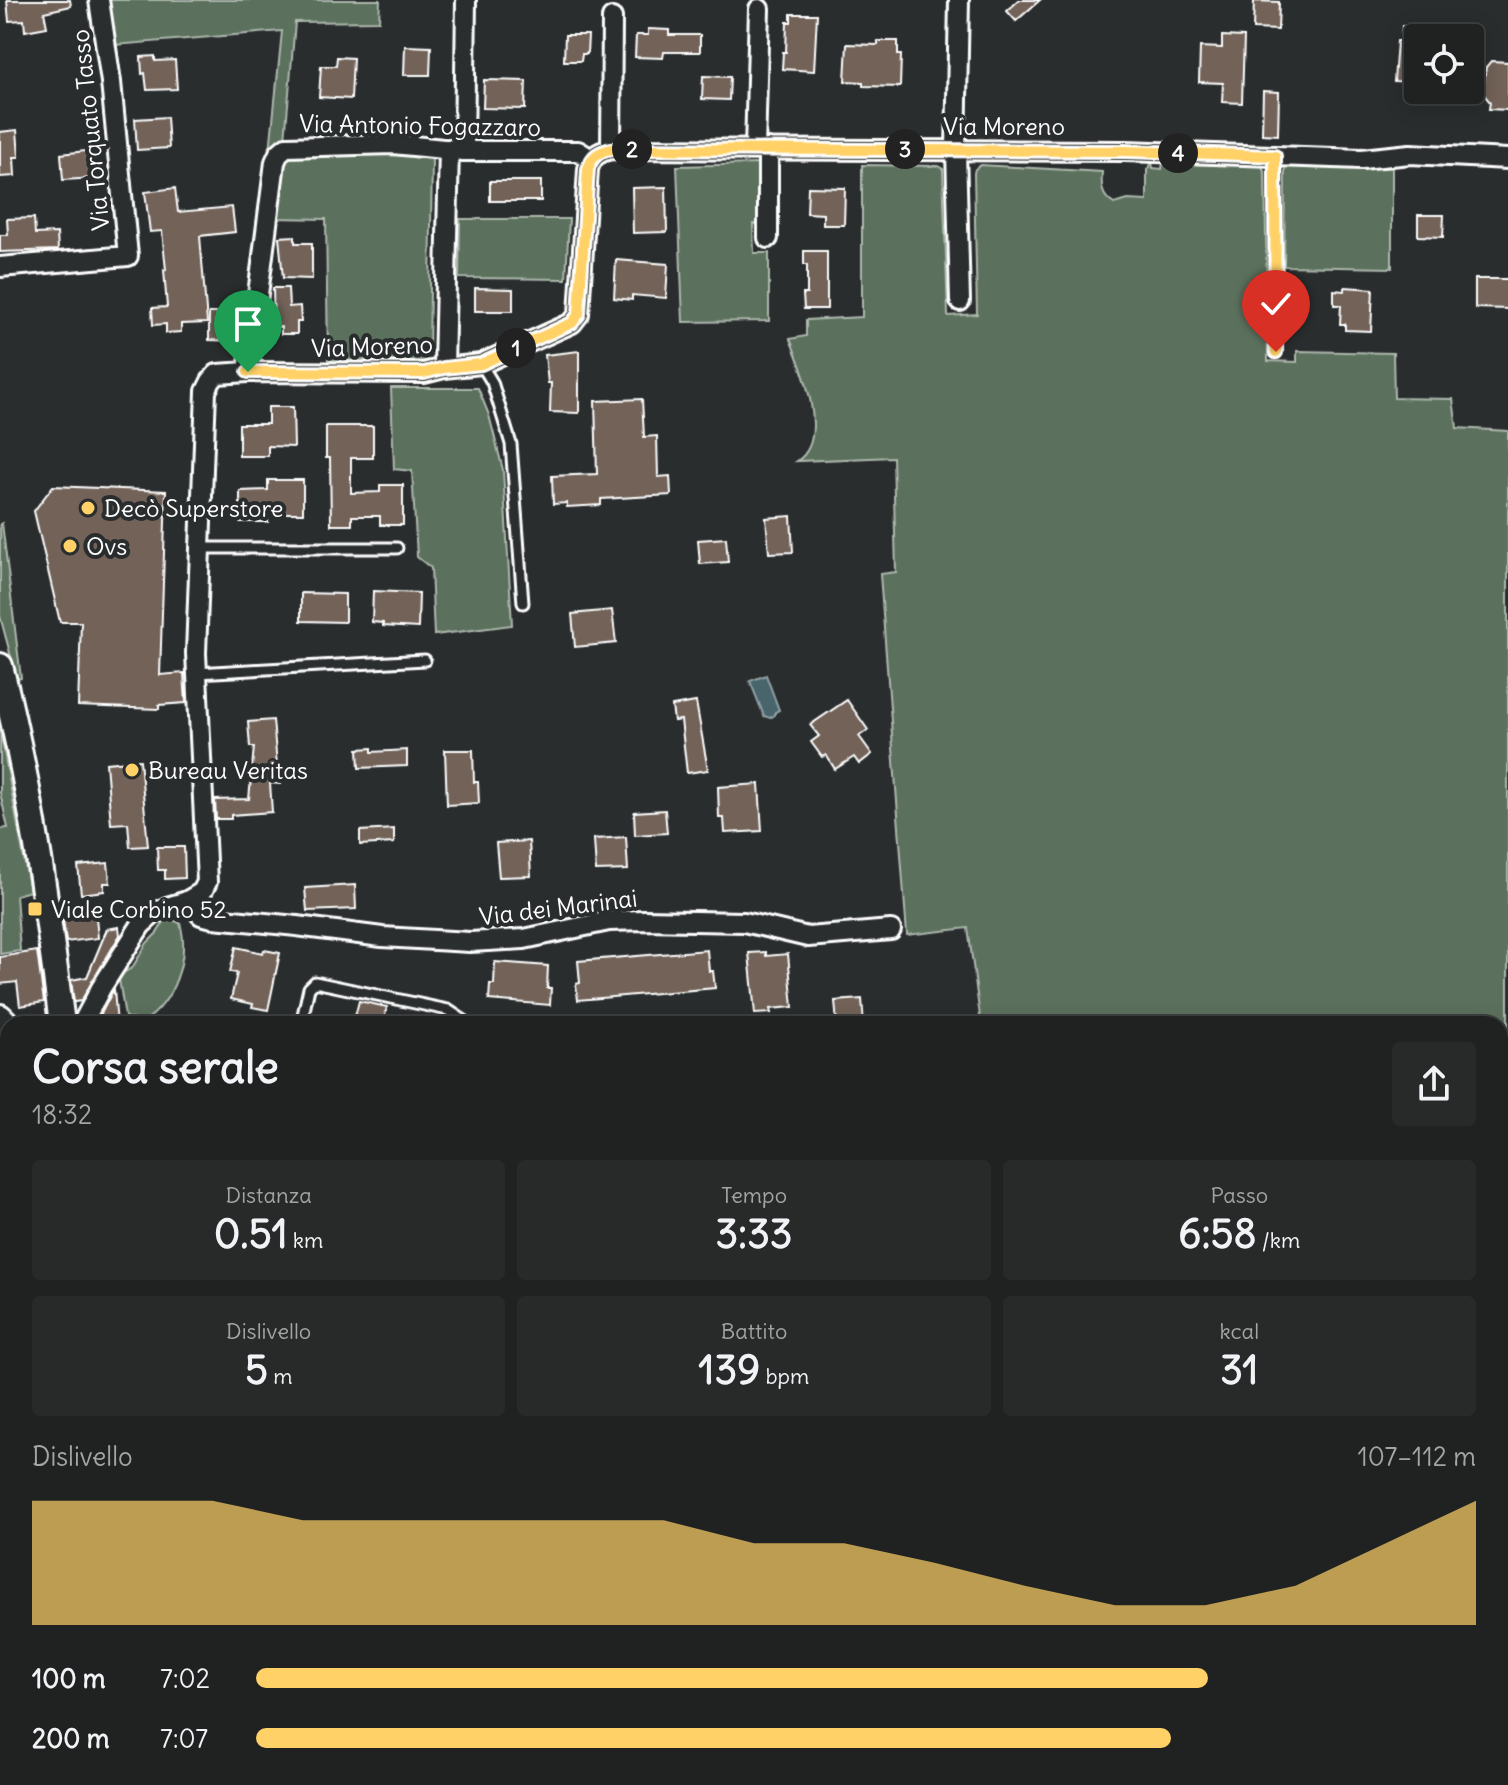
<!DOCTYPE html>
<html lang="it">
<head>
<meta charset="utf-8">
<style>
  body { margin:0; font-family:Delius,sans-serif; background:#282a2a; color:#f1f3f6; height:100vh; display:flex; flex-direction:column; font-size:30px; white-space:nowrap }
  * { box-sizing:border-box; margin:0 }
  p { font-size:26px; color:#a2a4a5 }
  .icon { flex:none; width:44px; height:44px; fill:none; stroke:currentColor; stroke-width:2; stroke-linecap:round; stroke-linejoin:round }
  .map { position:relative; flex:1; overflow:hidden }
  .sheet { position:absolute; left:0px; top:1016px; width:1508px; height:770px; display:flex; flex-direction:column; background:#202222; border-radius:24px 24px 0 0; box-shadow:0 4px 20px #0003,0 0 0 2px #3d3f40 }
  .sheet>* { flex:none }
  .buttons { position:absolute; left:1404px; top:24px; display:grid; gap:16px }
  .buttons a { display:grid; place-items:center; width:80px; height:80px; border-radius:8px; background:#202222; box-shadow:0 4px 20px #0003,0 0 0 2px #3d3f40; font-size:40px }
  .pin { position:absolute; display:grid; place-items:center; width:68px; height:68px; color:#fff; margin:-82px -34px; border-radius:50% 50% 50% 0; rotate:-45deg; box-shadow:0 0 8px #0007 }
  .pin .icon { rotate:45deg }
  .km { position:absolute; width:40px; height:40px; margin:-20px; border-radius:50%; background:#222; color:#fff; font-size:22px; line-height:40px; text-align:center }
  .round { display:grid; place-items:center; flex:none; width:84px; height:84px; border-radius:8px; background:#282a2a }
  .head { display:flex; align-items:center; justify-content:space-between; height:136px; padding:0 32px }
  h1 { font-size:44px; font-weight:700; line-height:60px }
  .stats { display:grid; grid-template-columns:repeat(3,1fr); gap:12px; height:136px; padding:8px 32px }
  .stats div { display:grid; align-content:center; border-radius:8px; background:#282a2a; text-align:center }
  .stats b { font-size:40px; font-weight:700 }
  .stats small { font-size:22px; font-weight:400 }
  .stats p { font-size:22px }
  .chart { height:224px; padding:16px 32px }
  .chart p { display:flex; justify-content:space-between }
  .chart svg { width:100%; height:144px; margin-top:8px; fill:#ffd166; opacity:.7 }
  ul { padding:0 32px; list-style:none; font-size:26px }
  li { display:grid; grid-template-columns:128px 96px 1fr; align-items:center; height:60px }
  li i { height:20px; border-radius:10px; background:#ffd166 }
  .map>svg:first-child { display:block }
  .green { fill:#5b715d; stroke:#adb8ae; stroke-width:2 }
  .water { fill:#48656c; stroke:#91a3a7; stroke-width:2 }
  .building { fill:#726259; stroke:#fff; stroke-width:2 }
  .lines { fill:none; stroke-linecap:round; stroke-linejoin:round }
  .lane-casing { stroke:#fff; stroke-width:15 }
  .street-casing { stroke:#fff; stroke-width:24 }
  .secondary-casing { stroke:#fff; stroke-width:30 }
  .lane { stroke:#2a2d2e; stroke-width:9 }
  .street { stroke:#2a2d2e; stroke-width:18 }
  .secondary { stroke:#2a2d2e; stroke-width:24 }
  .route-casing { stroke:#fff; stroke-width:16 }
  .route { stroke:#ffd166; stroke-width:10 }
  .poi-dot { fill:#ffd166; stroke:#2a2d2e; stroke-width:3 }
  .labels { text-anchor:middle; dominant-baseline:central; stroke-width:8; stroke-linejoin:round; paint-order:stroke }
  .street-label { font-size:24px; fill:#fff; stroke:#2a2d2e }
  .poi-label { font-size:24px; fill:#fff; stroke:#2a2d2e; text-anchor:start }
</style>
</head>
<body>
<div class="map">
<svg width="1508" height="1785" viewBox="0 0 1508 1785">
  <rect width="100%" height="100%" fill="#2a2d2e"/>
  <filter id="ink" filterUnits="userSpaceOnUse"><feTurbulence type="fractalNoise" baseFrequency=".0125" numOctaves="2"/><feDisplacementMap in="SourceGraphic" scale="16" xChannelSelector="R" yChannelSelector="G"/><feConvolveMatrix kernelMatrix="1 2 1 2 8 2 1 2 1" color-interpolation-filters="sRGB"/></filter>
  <g filter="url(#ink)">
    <g class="green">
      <path d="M109,0h271l-1,21 -84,1 -10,118 -4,1 -11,10 12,-120 -167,14z"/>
      <path d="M350,151l77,3 5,6 -3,195 -3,6 -98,-1 -2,-141 -52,-1 6,-55 7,-8z"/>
      <path d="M1152,162l1,6 9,1 1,-7 99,4 3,7 3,188 29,1v-11l96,2 1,45 59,1 4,29 51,3v688h-8v-95h-519l-13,-96 -61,7 -27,-361 16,-2 -3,-115 -96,4c34,-22 5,-93 -7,-122l16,-3v-16l56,-3v-152l76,1 5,3 5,147 29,-2 -3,-141 1,-4 6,-4 121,7c-1,14 -1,24 12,32l14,-4 19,1v-31z"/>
      <path d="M758,164l1,60h-6l1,29h15v68l-86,1 -6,-156z"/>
      <path d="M1288,164l104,4v100l-108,-2 1,-100z"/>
      <path d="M460,219h109l-3,60 -107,-1z"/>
      <path d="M391,388h87l11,27 14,55 9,155 -78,10 -3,-67 -14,-11 -5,-86 -18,-2z"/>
      <path d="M2,523l19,155 -4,1 -17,-63v-92z"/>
      <path d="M0,730l30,161 -14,4 4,56 -20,3v-125l8,-1 -8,-35z"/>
      <path d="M173,920l7,3c10,34 -6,80 -37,99l-18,-5 -6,-38 -5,-1 18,-10 15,-25 10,-10 7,-11z"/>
      <path d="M0,1075l8,10v444l-8,1z"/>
      <path d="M0,1690l8,2v86h16l-3,7h-21z"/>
    </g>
    <path class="water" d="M766,675l13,35 -4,2v3l-5,3 -6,-2 -14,-35z"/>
    <g class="building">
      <path d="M7,0h63l1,6 -27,6 3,15 -22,4 -1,-11 -15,1z"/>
      <path d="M1019,0h21l-24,21 -9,-10z"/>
      <path d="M1254,1l25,1 -1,28 -25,-1z"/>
      <path d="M791,14h26l-3,57 -32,-2 1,-17h3l1,-30h4z"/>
      <path d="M1402,26l16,1v55l-24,-1 3,-40h4z"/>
      <path d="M648,29l21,1v5h31v17h-36l-1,6 -28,-1 1,-22h12z"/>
      <path d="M565,35h23l-1,19h-5l-1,7h-17z"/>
      <path d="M1222,36l22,1 -2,66 -20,-1 1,-19 -24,-1 1,-35 22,1z"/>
      <path d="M878,41h20v14h3l-1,32 -37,-1v-4l-18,-1 2,-37 31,1z"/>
      <path d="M405,46l26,1 -1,28h-26z"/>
      <path d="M155,56v5l20,-1 2,29 -30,1 -2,-17 -3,1 -1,-17z"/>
      <path d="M337,57l16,1 -2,41 -32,-2 2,-31h15z"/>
      <path d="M1491,61l17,1v48l-19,-1 1,-7 -9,-11v-6l3,-2 2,-16z"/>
      <path d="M703,76l27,1 -1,23 -27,-1z"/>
      <path d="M484,80l42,1 -1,28 -42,-1z"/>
      <path d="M1263,91l16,1 -1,43 -16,-1z"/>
      <path d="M167,117l2,31 -32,2 -2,-31z"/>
      <path d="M17,130l2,27h-5l1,19 -15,1v-45z"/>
      <path d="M94,150l2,28 -33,2 -2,-26z"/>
      <rect x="490" y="181" width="51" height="20"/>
      <path d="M666,187l1,45 -34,1 -1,-45z"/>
      <path d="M808,187l37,1 -1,37h-21v-11l-16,-1z"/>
      <path d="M175,188l3,24 54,-5 3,25 -35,4 7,87 -26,1v8l-15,1v-9l-13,1 -1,-17 15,-1 -3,-37h2l-4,-39 -12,1 -5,-40z"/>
      <path d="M1418,215h26l-1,22 -25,-1z"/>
      <path d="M34,218l1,16 22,-1 1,17 -58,2v-17h8l-1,-16z"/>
      <path d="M295,236v7h17v36l-29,-1 -4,-41z"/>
      <path d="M804,251h23v58h-23l-1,-15h4v-29h-3z"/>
      <path d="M616,260l52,4 -2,34 -34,-3v5l-18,-2z"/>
      <path d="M1475,279h33v30l-33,-1z"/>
      <path d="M1345,287l28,2 -2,42 -26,-1v-6h-5l1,-19h-7v-15l10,1z"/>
      <path d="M273,288h15l1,19 11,-1 1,16h-4v12h-16v-7h-7z"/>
      <path d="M475,288l38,1v22h-38z"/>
      <path d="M209,313h27v28l-27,-1z"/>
      <path d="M579,351v62l-29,-1 1,-29h-3l-3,-28z"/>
      <path d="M642,399l2,38 13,-1 1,41 12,-1 1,19 -70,4v6l-34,2v-4l-14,1 -1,-28 45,-2 -2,-73z"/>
      <path d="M268,407h25l1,40 -26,-1v10h-29v-32h29z"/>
      <path d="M326,426h47v32h-22v35l29,-1v-7h23v40h-23v-9h-28v9h-21l-1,-67h-4z"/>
      <path d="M268,480h35v33h-35v9h-28v-31l28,-1z"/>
      <path d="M53,486l113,5 -6,184 24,-2 2,30 -27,2v4l-81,-3 3,-84h-21l-26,-111z"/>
      <path d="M791,516l2,36 -24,1 -3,-35z"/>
      <path d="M726,538l2,24 -28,2 -2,-24z"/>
      <path d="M373,591l46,2 -1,35 -35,-2v-3l-11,-1z"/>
      <path d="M301,593l44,1v28l-44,-1z"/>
      <path d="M612,610l4,33 -41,4 -3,-33z"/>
      <path d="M847,700l21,30 -9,6 13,18 -13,10 -5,-7 -19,12 -9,-14 -4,2 -11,-15 8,-6 -9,-11z"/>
      <path d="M696,702l12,68 -21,3 -6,-53 -7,1 -2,-15z"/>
      <path d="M273,720l4,45 5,1 -2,18 -10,-1 2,29 -41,3v4h-15l-1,-19 34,-1 5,-52h-4l-2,-25z"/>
      <path d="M372,748v4l35,-2v16l-48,2 -1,-19z"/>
      <path d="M445,750h28l1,32h4l1,21 -32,2z"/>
      <path d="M140,760l8,86 -18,1 -2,-24 -17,1 -5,-61z"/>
      <path d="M759,784l3,47 -37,2 -1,-15h-5l-1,-31z"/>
      <path d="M665,810l2,23 -32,2 -1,-23z"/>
      <path d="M394,829v14l-34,2v-14z"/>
      <path d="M626,837l2,33 -32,1 -2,-32z"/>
      <path d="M529,841l2,35 -32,1 -3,-34z"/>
      <path d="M157,847h27l1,31 -20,1v-9h-7z"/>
      <path d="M108,863l2,20h-6v8l-23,3 -3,-28z"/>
      <path d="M355,885l1,24 -49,2 -2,-23z"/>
      <path d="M95,908l3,30 -32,4 -4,-30z"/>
      <path d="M119,927l1,8 -39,66 -7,1 -3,-22 16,-3 20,-48z"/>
      <path d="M236,947l27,6 1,-3 16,3 -12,57 -16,-3 1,-3 -22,-5 6,-26 -7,-1z"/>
      <path d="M707,950l2,21h4l2,17 -137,12 -2,-16 4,-1 -2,-22z"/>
      <path d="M37,951l7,51 -24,4 -3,-24 -17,2v-27z"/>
      <path d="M766,952v4l22,-2 5,53 -23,2 1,4 -16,1 -6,-61z"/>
      <path d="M495,962l53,4 -1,22h4l-1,17 -61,-5 1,-16h4z"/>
      <path d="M114,990l3,34h-21l15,-30z"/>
      <path d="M862,999l2,25h-27l-2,-23z"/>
      <path d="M359,1001l28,6 -4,17h-30z"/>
    </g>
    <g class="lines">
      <g class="lane-casing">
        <g id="lane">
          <path d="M1275,156l1,196"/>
          <path d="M481,364l11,18 19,62 12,159"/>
          <path d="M199,548h198"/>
          <path d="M197,673l228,-13"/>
          <path d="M301,1024l8,-36 6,-6 133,28 21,14"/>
          <path d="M678,1024h16"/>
          <path d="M944,1778v7"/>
          <path d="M1168,1778l1,7"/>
        </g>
      </g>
      <g class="street-casing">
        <g id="street">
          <path d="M959,0l-3,150 4,151"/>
          <path d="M611,149l1,-131"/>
          <path d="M755,149l4,-140"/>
          <path d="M464,151l2,-151"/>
          <path d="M768,238v-89"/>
          <path d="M0,267l128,-11 -17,-174 -12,-82"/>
          <path d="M444,368l5,-219"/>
          <path d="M248,372l27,-210 4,-9 7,-6 107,-3 71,7h114l13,8"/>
          <path d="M187,901l14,14 12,3 84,8 85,11 88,5 54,-3 85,-18 35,-1 100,2 64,15 83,-7"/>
          <path d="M82,1024l19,-36 40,-63 11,-10 15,-8 20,-6 15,-9 5,-10 -11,-229 10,-262 5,-10 6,-7 31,-2 176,1 20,-5 37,-4 91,-41 7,-9 9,-145c4,-13 10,-17 23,-20l514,2 237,8 48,-5 98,5"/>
          <path d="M1500,1423l8,-1"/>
          <path d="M407,1778l4,7"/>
          <path d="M675,1778l1,7"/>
          <path d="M1404,1785l1,-7"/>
        </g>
      </g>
      <g class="secondary-casing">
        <g id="secondary">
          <path d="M0,666c30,117 47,238 62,358"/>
          <path d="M0,1017l8,8"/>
          <path d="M30,1785l3,-7"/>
        </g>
      </g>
      <use href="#lane" class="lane"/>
      <use href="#street" class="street"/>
      <use href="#secondary" class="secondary"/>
    </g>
  </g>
  <g class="lines" filter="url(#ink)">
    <g class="route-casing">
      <path id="route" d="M248,372l176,1 20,-5 37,-4 91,-41 7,-9 9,-145c4,-13 10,-17 23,-20l514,2 150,5 1,196"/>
    </g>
    <use href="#route" class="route"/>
  </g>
  <g class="poi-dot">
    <circle cx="88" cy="508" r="8"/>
    <circle cx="70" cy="546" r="8"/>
    <circle cx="132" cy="770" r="8"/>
    <rect x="27" y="901" width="16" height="16" rx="4"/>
  </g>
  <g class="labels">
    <g class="street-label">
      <text transform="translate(420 125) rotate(1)">Via Antonio Fogazzaro</text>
      <text x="1004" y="126">Via Moreno</text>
      <text transform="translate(90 130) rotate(-96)">Via Torquato Tasso</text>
      <text transform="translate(372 346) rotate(-2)">Via Moreno</text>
      <text transform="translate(558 907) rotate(-7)">Via dei Marinai</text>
    </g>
    <g class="poi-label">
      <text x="104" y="508">Decò Superstore</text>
      <text x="86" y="546">Ovs</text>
      <text x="148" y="770">Bureau Veritas</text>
      <text x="51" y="909">Viale Corbino 52</text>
    </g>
  </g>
</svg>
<div class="buttons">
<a><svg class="icon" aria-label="locate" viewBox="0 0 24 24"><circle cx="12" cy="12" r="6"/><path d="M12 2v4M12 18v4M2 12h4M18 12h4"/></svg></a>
</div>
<div class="pin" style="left:248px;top:372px;background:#1e9e55"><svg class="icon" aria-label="arrive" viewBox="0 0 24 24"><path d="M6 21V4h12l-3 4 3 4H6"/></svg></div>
<div class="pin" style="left:1276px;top:352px;background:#d93025"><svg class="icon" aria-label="check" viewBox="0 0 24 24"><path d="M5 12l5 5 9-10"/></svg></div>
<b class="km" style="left:516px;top:348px">1</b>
<b class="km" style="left:632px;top:149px">2</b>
<b class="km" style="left:905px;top:149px">3</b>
<b class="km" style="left:1178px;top:153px">4</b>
<section class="sheet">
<div class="head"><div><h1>Corsa serale</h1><p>18:32</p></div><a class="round"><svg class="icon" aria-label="share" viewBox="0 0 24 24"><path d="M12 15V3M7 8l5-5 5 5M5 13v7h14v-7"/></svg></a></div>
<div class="stats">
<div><p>Distanza</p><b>0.51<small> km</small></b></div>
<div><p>Tempo</p><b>3:33</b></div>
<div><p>Passo</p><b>6:58<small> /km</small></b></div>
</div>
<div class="stats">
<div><p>Dislivello</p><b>5<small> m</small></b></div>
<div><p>Battito</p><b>139<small> bpm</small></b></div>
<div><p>kcal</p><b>31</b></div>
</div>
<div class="chart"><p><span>Dislivello</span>107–112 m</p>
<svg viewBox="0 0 160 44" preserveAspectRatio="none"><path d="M0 44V6L10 6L20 6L30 12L40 12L50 12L60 12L70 12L80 19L90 19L100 25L110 32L120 38L130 38L140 32L150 19L160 6V44z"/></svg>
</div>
<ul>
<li><b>100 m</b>7:02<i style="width:78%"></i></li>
<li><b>200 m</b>7:07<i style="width:75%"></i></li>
</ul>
</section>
</div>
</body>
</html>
